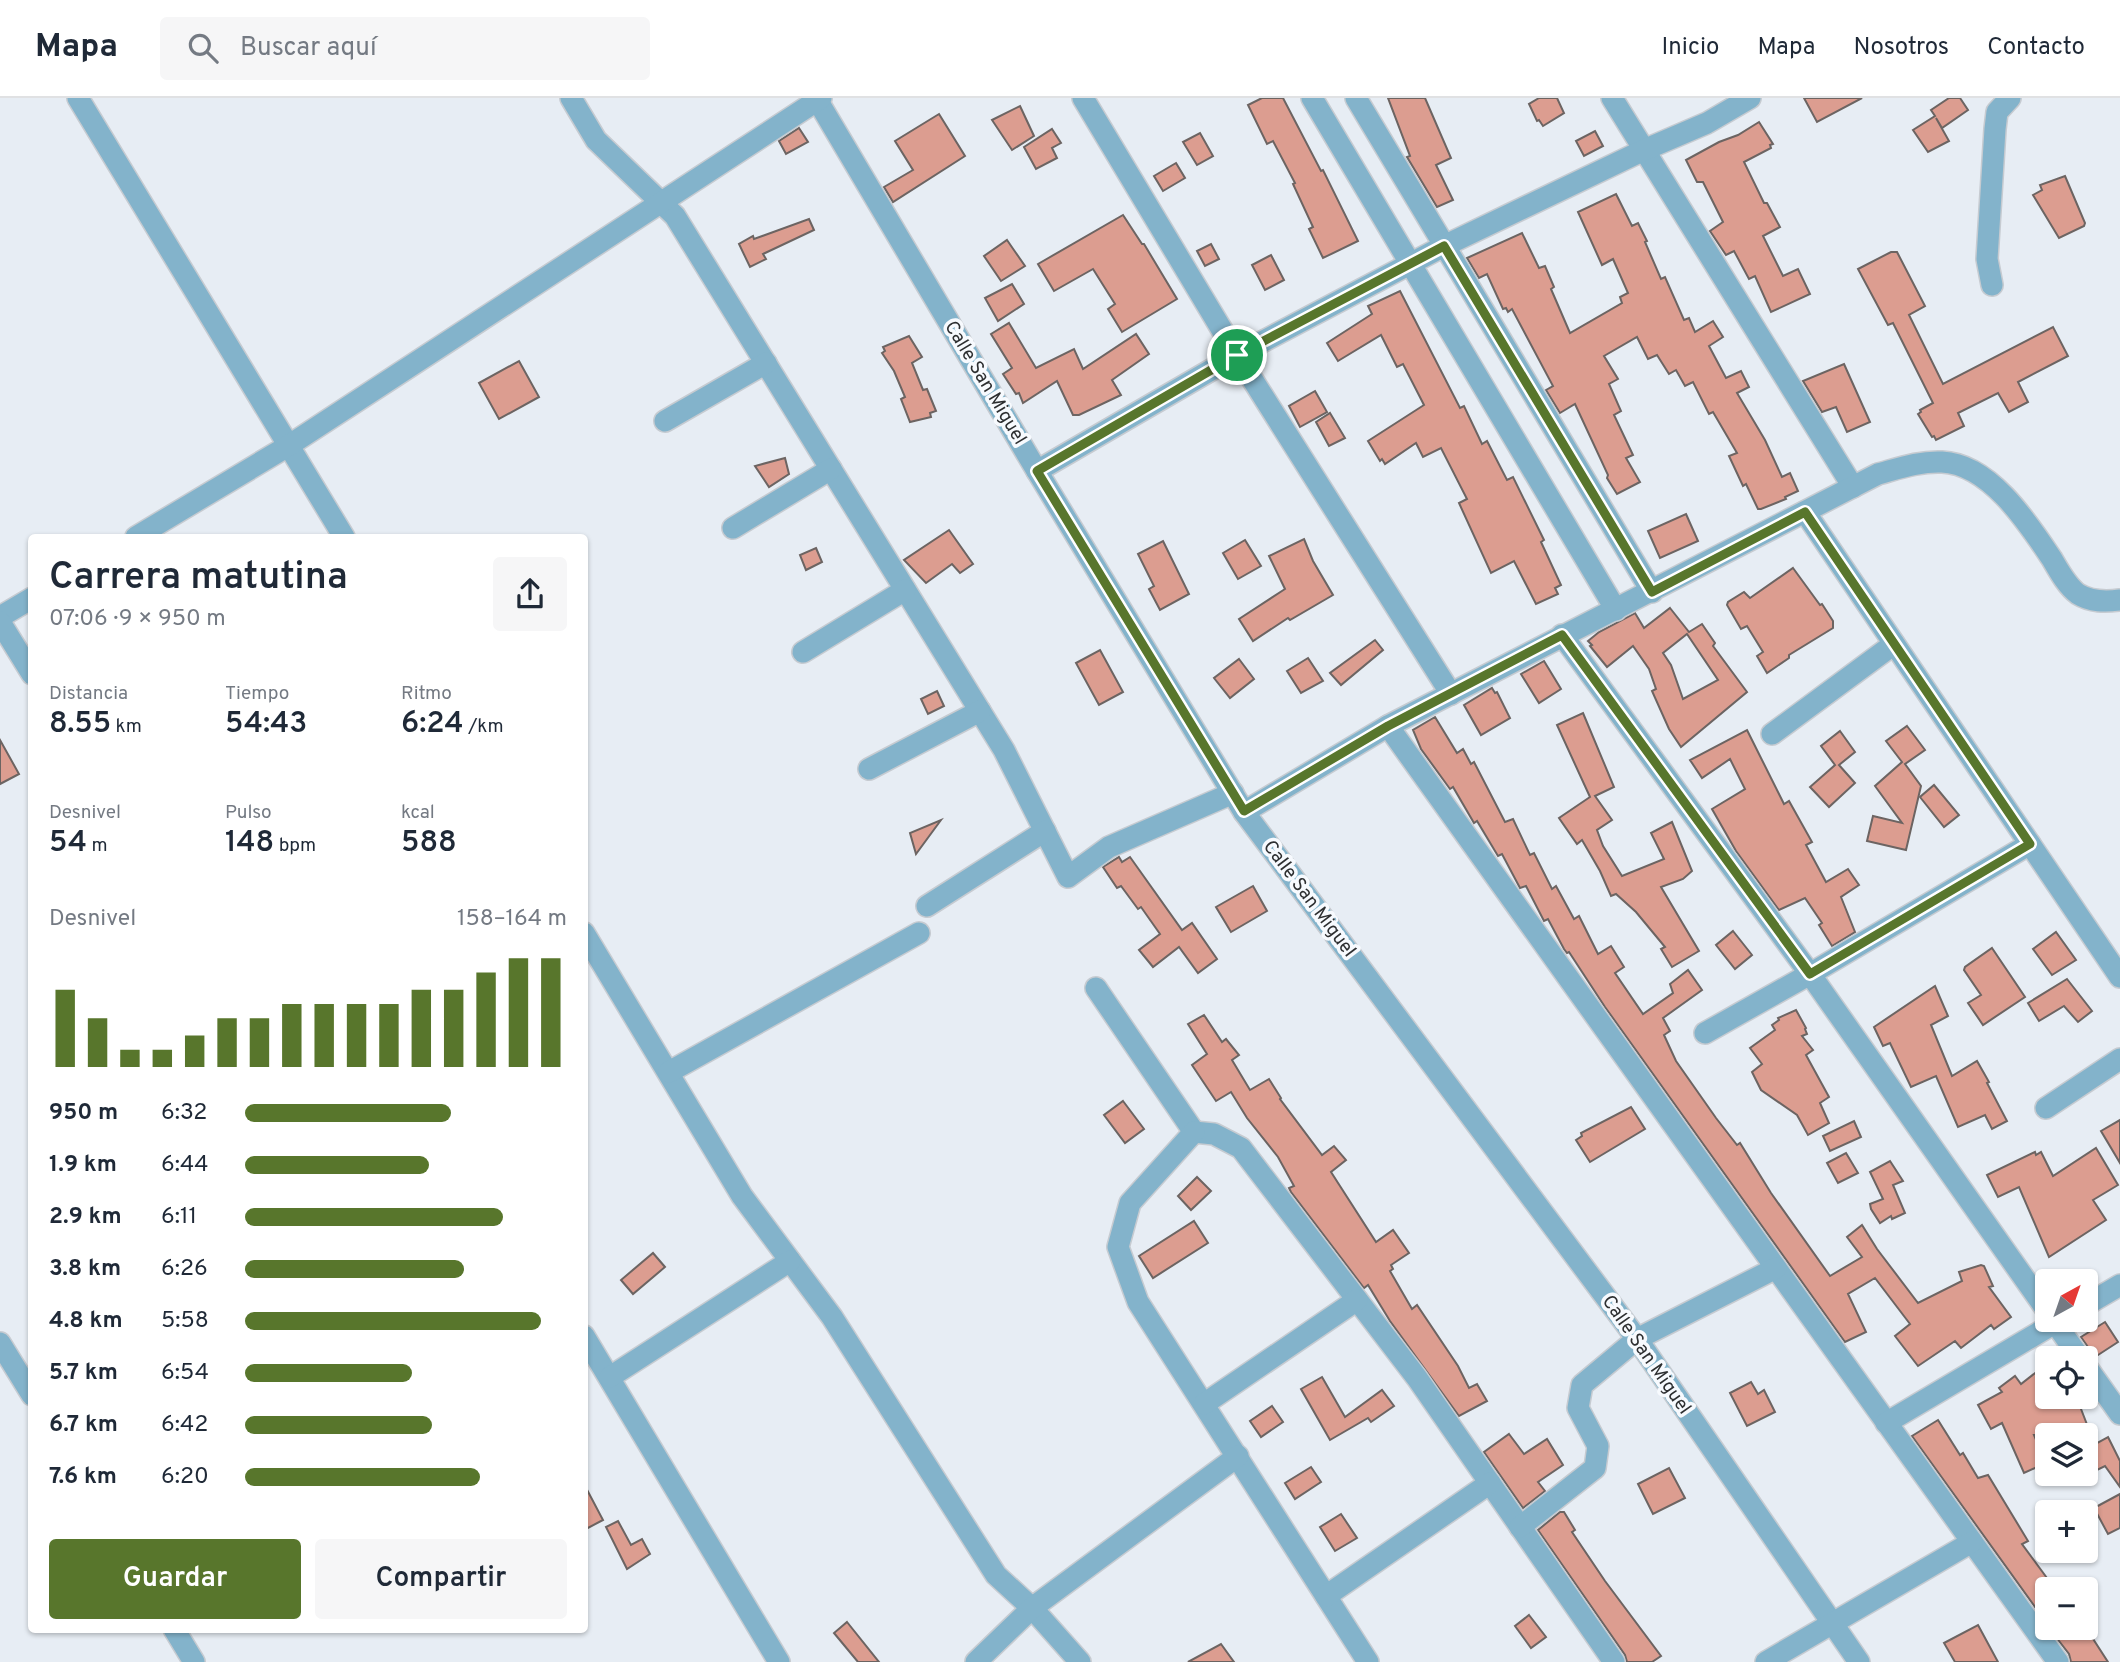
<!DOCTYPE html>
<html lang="es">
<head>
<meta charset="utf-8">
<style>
  body { margin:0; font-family:Overpass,sans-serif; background:#f6f6f7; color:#1f2937; height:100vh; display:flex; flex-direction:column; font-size:26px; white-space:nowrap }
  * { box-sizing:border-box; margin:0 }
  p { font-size:23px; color:#747a83 }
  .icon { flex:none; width:38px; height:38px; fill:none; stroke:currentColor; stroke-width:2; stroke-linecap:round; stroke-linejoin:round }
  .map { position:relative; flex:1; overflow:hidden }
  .details { position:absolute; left:28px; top:436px; width:560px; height:1099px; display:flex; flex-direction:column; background:#fff; border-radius:7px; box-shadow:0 2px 5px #0004 }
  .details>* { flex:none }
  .needle { width:46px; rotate:40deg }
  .fabs { position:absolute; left:2035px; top:1171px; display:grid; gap:14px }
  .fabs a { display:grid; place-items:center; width:63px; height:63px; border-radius:7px; background:#fff; box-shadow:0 2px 5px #0004; font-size:35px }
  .pin { position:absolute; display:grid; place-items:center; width:60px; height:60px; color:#fff; margin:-30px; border:4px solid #fff; border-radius:50%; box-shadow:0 2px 7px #0007 }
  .round { display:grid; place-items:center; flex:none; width:74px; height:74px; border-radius:7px; background:#f6f6f7 }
  .summary { display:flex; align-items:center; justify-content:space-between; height:119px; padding:0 21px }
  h1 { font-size:38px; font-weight:600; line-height:52px }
  .metrics { display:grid; grid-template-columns:repeat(3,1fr); gap:10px; height:119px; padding:7px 21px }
  .metrics div { display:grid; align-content:center }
  .metrics b { font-size:30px; font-weight:600 }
  .metrics small { font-size:19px; font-weight:400 }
  .metrics p { font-size:19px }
  .chart { height:196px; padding:14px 21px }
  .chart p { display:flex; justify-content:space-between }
  .chart svg { width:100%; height:126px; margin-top:7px; stroke:#58762c; stroke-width:6 }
  .cta { display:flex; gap:14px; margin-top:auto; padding:14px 21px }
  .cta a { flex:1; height:80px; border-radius:7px; background:#58762c; color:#fff; font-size:28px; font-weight:600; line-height:80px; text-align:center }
  .cta a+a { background:#f6f6f7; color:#1f2937 }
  ul { padding:0 21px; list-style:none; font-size:23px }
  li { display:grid; grid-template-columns:112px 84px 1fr; align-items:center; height:52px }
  li i { height:18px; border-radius:9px; background:#58762c }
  header { display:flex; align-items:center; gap:42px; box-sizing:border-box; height:98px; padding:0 35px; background:#fff; border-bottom:2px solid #e0e1e3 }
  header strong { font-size:33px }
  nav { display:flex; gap:38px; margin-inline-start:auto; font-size:24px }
  .search { width:490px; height:63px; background:#f6f6f7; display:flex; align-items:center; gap:18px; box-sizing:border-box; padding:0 24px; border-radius:7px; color:#747a83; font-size:26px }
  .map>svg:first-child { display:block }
  .building { fill:#dc9d90; stroke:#6c6462; stroke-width:2; fill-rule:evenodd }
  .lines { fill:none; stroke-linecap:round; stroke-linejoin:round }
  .minor-casing { stroke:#c6cbd1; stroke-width:24 }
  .minor { stroke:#83b3cb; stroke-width:21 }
  .route-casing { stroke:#fff; stroke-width:14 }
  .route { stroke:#58762c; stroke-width:9 }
  .labels { text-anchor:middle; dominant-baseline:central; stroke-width:7; stroke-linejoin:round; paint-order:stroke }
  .street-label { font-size:19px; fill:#2d2f31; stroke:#f7fafe }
</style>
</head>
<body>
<header>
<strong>Mapa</strong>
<div class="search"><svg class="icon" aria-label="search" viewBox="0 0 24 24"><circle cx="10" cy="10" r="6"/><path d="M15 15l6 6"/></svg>Buscar aquí</div>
<nav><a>Inicio</a><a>Mapa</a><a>Nosotros</a><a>Contacto</a></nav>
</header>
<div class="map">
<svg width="2120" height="1564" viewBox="0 0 2120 1564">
  <rect width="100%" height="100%" fill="#e7edf4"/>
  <g class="building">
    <path d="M1262,0h21l38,73 2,-1 35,71 -35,17 -14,-29 4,-2 -20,-43 2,-1 -22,-42 -6,3 -19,-39z"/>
    <path d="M1388,0h37l26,60 -15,7 17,35 -16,7 -30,-50 3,-1z"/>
    <path d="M1539,0h18l7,15 -21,13 -4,-6 -2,1 -8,-17z"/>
    <path d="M1804,0h58l-45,24z"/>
    <path d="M1949,0h11l8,12 -26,18 -6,-10 13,23 -21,11 -15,-22 22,-14 -4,-6z"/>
    <path d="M1020,8l14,30 -22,14 -20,-30z"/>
    <path d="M939,16l26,42 -72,46 -9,-15 29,-17 -18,-29z"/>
    <path d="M1759,24l14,22 -3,1 1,3 -27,14 20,41h3l13,24 -17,9 20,40 15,-7 12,25 -39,18 -16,-36 -6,3 -15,-28 -8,4 -16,-24 13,-9 -20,-40h-6l-11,-22 33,-18 19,-7z"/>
    <path d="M799,30l9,14 -22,12 -7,-13z"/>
    <path d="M1052,31l9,14 -9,5 5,10 -21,11 -12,-22z"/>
    <path d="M1595,33l8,15 -19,10 -8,-15z"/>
    <path d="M1200,35l13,23 -16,9 -14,-23z"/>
    <path d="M1176,65l9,15 -22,13 -9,-15z"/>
    <path d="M2065,78l20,47 -1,3 -25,12 -26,-43 9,-5 -2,-5z"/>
    <path d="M1616,96l16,32 6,-3 9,18 -2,1 16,37 4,-2 19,43 5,-2 6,14 18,-11 10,16 -14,9 17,32 15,-7 8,16 -12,6 28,47 17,37 8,-4 8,18 -13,6 1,2 -25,10h-3l-12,-25 -3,2 -14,-30 8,-3 -24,-41 -4,2 -16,-32 -8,4 -9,-16 -7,4 -12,-19 -9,4 -11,-22 -33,19 14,23 -9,5 12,27 -7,4 19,40 -7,3 14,24 -23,12 -10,-16 1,-3 -33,-71 -15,9 -14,-23 7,-4 -41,-77 -4,3 -2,-4 -3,1 -16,-35 -8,4 -12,-20 55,-25 17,35 6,-2 9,21 -3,2 19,44 52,-30 -2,-6 8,-4 -15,-34 -11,6 -24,-53z"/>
    <path d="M1123,117l19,29h2l33,55 -55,33 -14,-23 7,-5 -22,-35 -39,22 -16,-27z"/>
    <path d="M809,121l5,11 -51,24 3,5 -16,8 -11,-23 14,-8 1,3z"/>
    <path d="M1007,142l18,26 -24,15 -17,-25z"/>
    <path d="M1211,146l8,15 -14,7 -8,-15z"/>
    <path d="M1891,154h6l28,54 -16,9 34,69 110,-57 15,29 -50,26 10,20 -19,10 -11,-19 -40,20 6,13 -28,14 -2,-4 -2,1 -14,-23 3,-2 -1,-2 13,-7 -40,-80 -5,2 -30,-56z"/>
    <path d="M1271,157l13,25 -19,10 -13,-25z"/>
    <path d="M1012,186l12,20 -26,17 -13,-23z"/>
    <path d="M1400,193l60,117 4,-2 18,38 5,-3 20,39 6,-3 31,63 -3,2 20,43 -6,3 3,6 -22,10 -22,-43 -23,12 -32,-70 8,-4 -26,-51 -18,9 -7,-14 -31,21 -3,-5 -2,2 -12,-20 56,-36 -21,-41 -6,3 -16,-32 -43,26 -11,-18 45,-29 -4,-8z"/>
    <path d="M1009,225l27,45 38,-19 9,20 53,-35 13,20 -37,26 9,15 -42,20h-6l-16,-34 -34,22 -4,-10 -3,1 -13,-20 9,-6 -21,-34z"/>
    <path d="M909,238l13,21 -10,6 11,27 4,-1 9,22 -6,2 1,4 -21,5 -9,-23 4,-2 -11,-26 -12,-18 3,-2 -2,-4z"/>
    <path d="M519,263l20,36 -40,22 -20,-36z"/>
    <path d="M1844,266l26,58 -23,10 -11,-25 -14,5 -19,-31z"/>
    <path d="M1315,293l12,21 -27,15 -11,-21z"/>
    <path d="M1330,315l15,25 -16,8 -13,-24z"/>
    <path d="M785,360l4,16 -20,13 -14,-21z"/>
    <path d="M1686,416l12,27 -38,17 -12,-27z"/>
    <path d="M949,432l24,34 -13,9 -8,-9 -26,19 -22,-23z"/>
    <path d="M1304,441l9,22 20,34 -43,25 -2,-2 -35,23 -14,-22 46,-30 -16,-33z"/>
    <path d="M1245,442l16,26 -23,13 -15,-26z"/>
    <path d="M1163,443l26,53 -29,16 -11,-21 5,-3 -16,-32z"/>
    <path d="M816,450l6,14 -16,8 -6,-15z"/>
    <path d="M1793,470l27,37 2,-1 11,17v7l-44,27v3l-22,15 -10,-17 6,-4 -16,-26 -6,3 -14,-24 1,-3 16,-10 6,6z"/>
    <path d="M1670,510l19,24 13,-8 13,19 -2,3 34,46 -66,55 -12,-18 -17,-38 4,-2 -7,-20 -16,-23 -26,21 -17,-21 2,-1 -4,-4 11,-9 36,-19 9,15zM1687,536l31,46 -35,19 -12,-34 -8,-12z"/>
    <path d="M1375,542l8,10 -42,35 -11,-12z"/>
    <path d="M1100,552l23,42 -24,13 -23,-42z"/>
    <path d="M1308,560l15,23 -22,12 -14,-22z"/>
    <path d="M1239,561l15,20 -24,19 -16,-20z"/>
    <path d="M1544,563l17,28 -22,14 -18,-29z"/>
    <path d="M1492,590l3,5 2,-1 13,26 -29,17 -17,-30z"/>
    <path d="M937,593l7,15 -16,8 -7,-15z"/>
    <path d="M1583,615l31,74 -19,9 17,24 -15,10 6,16 19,30 42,-17 -13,-26 21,-11 20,49 -9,8 -22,8 38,64 -27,16 -11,-18 4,-2 -29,-35 -20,-18 -5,2 -11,-25 -18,-31 -5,4 -18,-26 31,-21 -33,-72z"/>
    <path d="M1435,619l22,36 6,-4 8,15 3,-2 31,60 8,-3 17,36 4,-2 18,36 4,-3 18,33 5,-3 19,38 13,-8 13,21 -9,6 28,41 30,-21 -3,-9 18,-14 14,20 -39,28 7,13 -6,4 12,26 40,57 21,27 3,-2 31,50 59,83 32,-19 -15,-20 15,-12 15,24 41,54 44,-22 -3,-9 22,-7 3,1 9,20 -4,1 22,30 -17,12 -3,-4 -30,23 -6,-7 -37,25 -23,-30 15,-12 -35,-46 -27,16 18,38 -21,10 -240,-335 -36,-55 -2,1 -3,-4 -16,-30 -4,2 -18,-35 -6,2 -18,-34 -4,2 -21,-35 -3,2 -21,-36 -3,2 -29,-40 -8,-19z"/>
    <path d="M1907,628l18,24 -20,14 16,22 -15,64 -39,-9 6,-25 29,7 -27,-37 27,-24 -16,-21z"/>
    <path d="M1747,632l37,74 5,-3 23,41 -6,3 20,37 22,-13 11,16 -18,12 14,35 -23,14 -13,-21 3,-2 -17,-25 -26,12 -43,-59 -24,-42 33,-20 -15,-30 -28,19 -12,-18z"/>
    <path d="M1840,633l15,21 -16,13 16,18 -26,24 -19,-20 25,-22 -14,-19z"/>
    <path d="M0,642l19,34 -19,10z"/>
    <path d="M1934,687l25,30 -15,12 -24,-30z"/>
    <path d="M941,722l-25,34 -6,-21z"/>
    <path d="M1119,759l3,5 8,-5 52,73 10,-7 25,36 -19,14 -19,-26 -26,20 -14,-17 21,-16 -19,-27 -3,2 -17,-23 -4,2 -14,-21z"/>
    <path d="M1253,788l14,25 -36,21 -15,-25z"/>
    <path d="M1733,833l19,24 -17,14 -19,-24z"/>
    <path d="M2056,834l20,28 -24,15 -19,-26z"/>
    <path d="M1992,850l33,49 -42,28 -15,-22 13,-8 -17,-25 1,-3z"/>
    <path d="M2067,881l25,32 -14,11 -14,-16 -25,15 -11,-18z"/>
    <path d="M1935,888l13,30 -17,9 21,51 25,-15 12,21 -2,1 20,38 -15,8 -7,-14 -27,12 -22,-51 -25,11 -21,-44 -7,3 -9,-19z"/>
    <path d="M1796,912l10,18 -1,1 2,5 -5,2 11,14 -7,5 23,42 -9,6 9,20 -21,12 -11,-20 -36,-25 -9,-18 10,-8 -12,-16 25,-18 -3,-5 7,-5 -1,-2z"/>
    <path d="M1204,917l18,27 4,-3 13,16 -7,5 18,30 19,-11 12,19 -1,1 42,56 12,-9 12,14 -15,12 45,70 17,-12 16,23 -18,12 2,4 -3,2 22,38 5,-4 41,61 11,22 8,-4 10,17 -28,15 -69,-95 -22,-36 -4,3 -73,-96 -2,-4 5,-2 -16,-29 -31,-39 -16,-26 -15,9 -24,-36 15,-11 -19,-30z"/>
    <path d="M1123,1003l21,28 -19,14 -21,-28z"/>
    <path d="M1631,1009l14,22 -55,33 -14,-22 6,-4 -1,-3z"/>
    <path d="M2120,1022v43l-19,-32z"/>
    <path d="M1854,1023l7,16 -31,14 -7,-15z"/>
    <path d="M2096,1050l22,37 -25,15 13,20 -57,37 -30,-70 -21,10 -11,-22 48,-23 1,3 5,-3 12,24z"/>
    <path d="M1846,1055l12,20 -20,10 -11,-20z"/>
    <path d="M1890,1063l13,20 -10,4 12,28 -13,6 -1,-3 -11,7 -9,-14 -1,-5 13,-5 -13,-27z"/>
    <path d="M1197,1079l14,14 -20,19 -13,-14z"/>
    <path d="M1194,1123l14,22 -55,35 -14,-22z"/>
    <path d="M653,1155l12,14 -32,27 -12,-14z"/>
    <path d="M2105,1224l13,20 -23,15 -14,-20z"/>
    <path d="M2048,1265v33h28l15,39h-57l12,28 -22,10 -22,-50 -11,6 -13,-24 24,-13 -3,-4 16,-12 6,8z"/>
    <path d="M1322,1279l23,40 37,-27 12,16 -23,16 -3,-4 -38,22 -29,-51z"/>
    <path d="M1751,1284l7,12 6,-4 11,22 -28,14 -17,-33z"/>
    <path d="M1272,1308l11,16 -22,15 -11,-16z"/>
    <path d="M1938,1322l22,35 3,-2 15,25 10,-3 40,66 -6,3 33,45h-7v36l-136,-189z"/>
    <path d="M1509,1336l15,20 23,-15 16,26 -25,17 7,9 -22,17 -39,-56z"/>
    <path d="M2108,1339l12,24v26l-15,-21 -12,6 -7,-13v-10z"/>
    <path d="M1311,1369l10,15 -26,17 -10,-16z"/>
    <path d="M1669,1370l16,30 -32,16 -15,-30z"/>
    <path d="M584,1386l19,36 -19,10z"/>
    <path d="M2120,1396v34l-12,6 -14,-26z"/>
    <path d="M1560,1414h4l11,18 -3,2 33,49 56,75 -9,6h-25l-2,-7 -87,-125z"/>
    <path d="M1341,1416l16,24 -22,13 -15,-24z"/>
    <path d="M618,1423l13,24 11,-6 8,15 -23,15 -21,-42z"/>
    <path d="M1529,1517l17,22 -15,11 -16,-22z"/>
    <path d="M847,1524l32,40h-21l-24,-29z"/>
    <path d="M1978,1527l20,37h-43l-11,-19z"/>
    <path d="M2049,1530h37l22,34h-37l-2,-8z"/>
    <path d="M1221,1546l13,18h-46z"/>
  </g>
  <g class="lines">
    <g class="minor-casing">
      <g id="minor">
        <path d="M78,0l266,439"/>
        <path d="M571,0l25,42 79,76 329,534 64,127 41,-30 124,-54"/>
        <path d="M816,0l221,373 207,341 393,527 222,323"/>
        <path d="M1083,0l154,257 214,339"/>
        <path d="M1312,0l304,512"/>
        <path d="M1356,0l296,494"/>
        <path d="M1612,0l241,389"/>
        <path d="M1992,187l-5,-26 8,-130 2,-17 13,-14"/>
        <path d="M665,323l101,-58"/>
        <path d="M1037,373l200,-116 207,-109 200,-96 63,-27 43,-25"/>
        <path d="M1805,414l315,465"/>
        <path d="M733,430l98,-59"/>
        <path d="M136,439l152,-91 533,-348"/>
        <path d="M0,519l32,-19"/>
        <path d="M0,524l32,52"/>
        <path d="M1562,537l248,339 238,338"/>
        <path d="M803,554l102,-62"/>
        <path d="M1388,628l670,936"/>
        <path d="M1772,636l122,-90"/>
        <path d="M869,671l111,-58"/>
        <path d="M1244,714l144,-86 490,-252c22,-6 42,-13 64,-12 48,2 86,61 110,97 7,12 15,27 26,35 13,8 27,8 42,6"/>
        <path d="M927,808l118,-75"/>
        <path d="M584,835l158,263 90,121 164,258 36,33 48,54"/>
        <path d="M1096,890l98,144"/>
        <path d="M1705,935l105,-59 220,-130"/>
        <path d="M669,974l250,-139"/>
        <path d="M2046,1010l74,-49"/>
        <path d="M1194,1034l20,2 27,14 176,230 197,284"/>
        <path d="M1194,1034l-64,71 -12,44 20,55 230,360"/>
        <path d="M2086,1207l34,-20"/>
        <path d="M2053,1222l27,38"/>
        <path d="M584,1238l195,326"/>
        <path d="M0,1245l32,52"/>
        <path d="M2086,1268l34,48"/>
        <path d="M610,1279l180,-116"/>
        <path d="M1204,1306l153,-104"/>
        <path d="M1886,1325l174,-103"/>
        <path d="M1520,1429l75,-59 3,-22 -20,-38 4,-23 55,-46 139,-71"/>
        <path d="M1326,1498l164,-113"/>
        <path d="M174,1531l20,33"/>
        <path d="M976,1564l56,-54 206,-152"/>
        <path d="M1766,1564l206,-120"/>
      </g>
    </g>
    <use href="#minor" class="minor"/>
  </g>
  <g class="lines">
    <g class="route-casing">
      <path id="route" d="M1444,148l208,346 153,-80 225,332 -220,130 -248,-339 -174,91 -144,85 -207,-340 200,-116z"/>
    </g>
    <use href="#route" class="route"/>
  </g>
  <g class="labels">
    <g class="street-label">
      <text transform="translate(985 285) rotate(59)">Calle San Miguel</text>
      <text transform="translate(1309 801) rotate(53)">Calle San Miguel</text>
      <text transform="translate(1646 1257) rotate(55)">Calle San Miguel</text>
    </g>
  </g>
</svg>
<div class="fabs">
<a><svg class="needle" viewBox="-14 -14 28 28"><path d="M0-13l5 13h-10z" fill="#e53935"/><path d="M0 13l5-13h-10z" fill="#747a83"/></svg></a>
<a><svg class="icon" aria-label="locate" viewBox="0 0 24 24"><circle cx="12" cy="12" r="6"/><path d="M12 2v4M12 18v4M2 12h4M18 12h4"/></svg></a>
<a><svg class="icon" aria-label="layers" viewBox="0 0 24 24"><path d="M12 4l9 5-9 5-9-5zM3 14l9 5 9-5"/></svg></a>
<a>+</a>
<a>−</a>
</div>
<div class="pin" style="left:1237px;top:257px;background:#1e9e55"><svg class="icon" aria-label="arrive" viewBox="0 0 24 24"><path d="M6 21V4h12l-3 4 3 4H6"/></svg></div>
<section class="details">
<div class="summary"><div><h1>Carrera matutina</h1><p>07:06 · 9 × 950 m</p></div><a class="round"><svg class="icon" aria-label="share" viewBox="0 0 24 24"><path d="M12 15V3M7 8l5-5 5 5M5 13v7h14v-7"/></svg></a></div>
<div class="metrics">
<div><p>Distancia</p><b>8.55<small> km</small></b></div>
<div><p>Tiempo</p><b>54:43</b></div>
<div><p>Ritmo</p><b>6:24<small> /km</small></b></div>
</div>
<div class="metrics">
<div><p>Desnivel</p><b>54<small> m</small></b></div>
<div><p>Pulso</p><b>148<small> bpm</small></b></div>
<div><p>kcal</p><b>588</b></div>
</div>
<div class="chart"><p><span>Desnivel</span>158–164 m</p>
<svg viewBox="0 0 160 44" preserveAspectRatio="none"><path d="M5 44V17M15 44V27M25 44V38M35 44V38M45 44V33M55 44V27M65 44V27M75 44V22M85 44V22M95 44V22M105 44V22M115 44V17M125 44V17M135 44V11M145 44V6M155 44V6"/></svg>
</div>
<ul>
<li><b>950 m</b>6:32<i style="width:64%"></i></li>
<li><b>1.9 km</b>6:44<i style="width:57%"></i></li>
<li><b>2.9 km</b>6:11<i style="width:80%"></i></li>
<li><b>3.8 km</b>6:26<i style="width:68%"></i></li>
<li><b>4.8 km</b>5:58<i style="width:92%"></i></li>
<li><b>5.7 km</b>6:54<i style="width:52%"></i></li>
<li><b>6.7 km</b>6:42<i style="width:58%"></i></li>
<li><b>7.6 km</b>6:20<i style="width:73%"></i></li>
</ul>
<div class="cta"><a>Guardar</a><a>Compartir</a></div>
</section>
</div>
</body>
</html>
